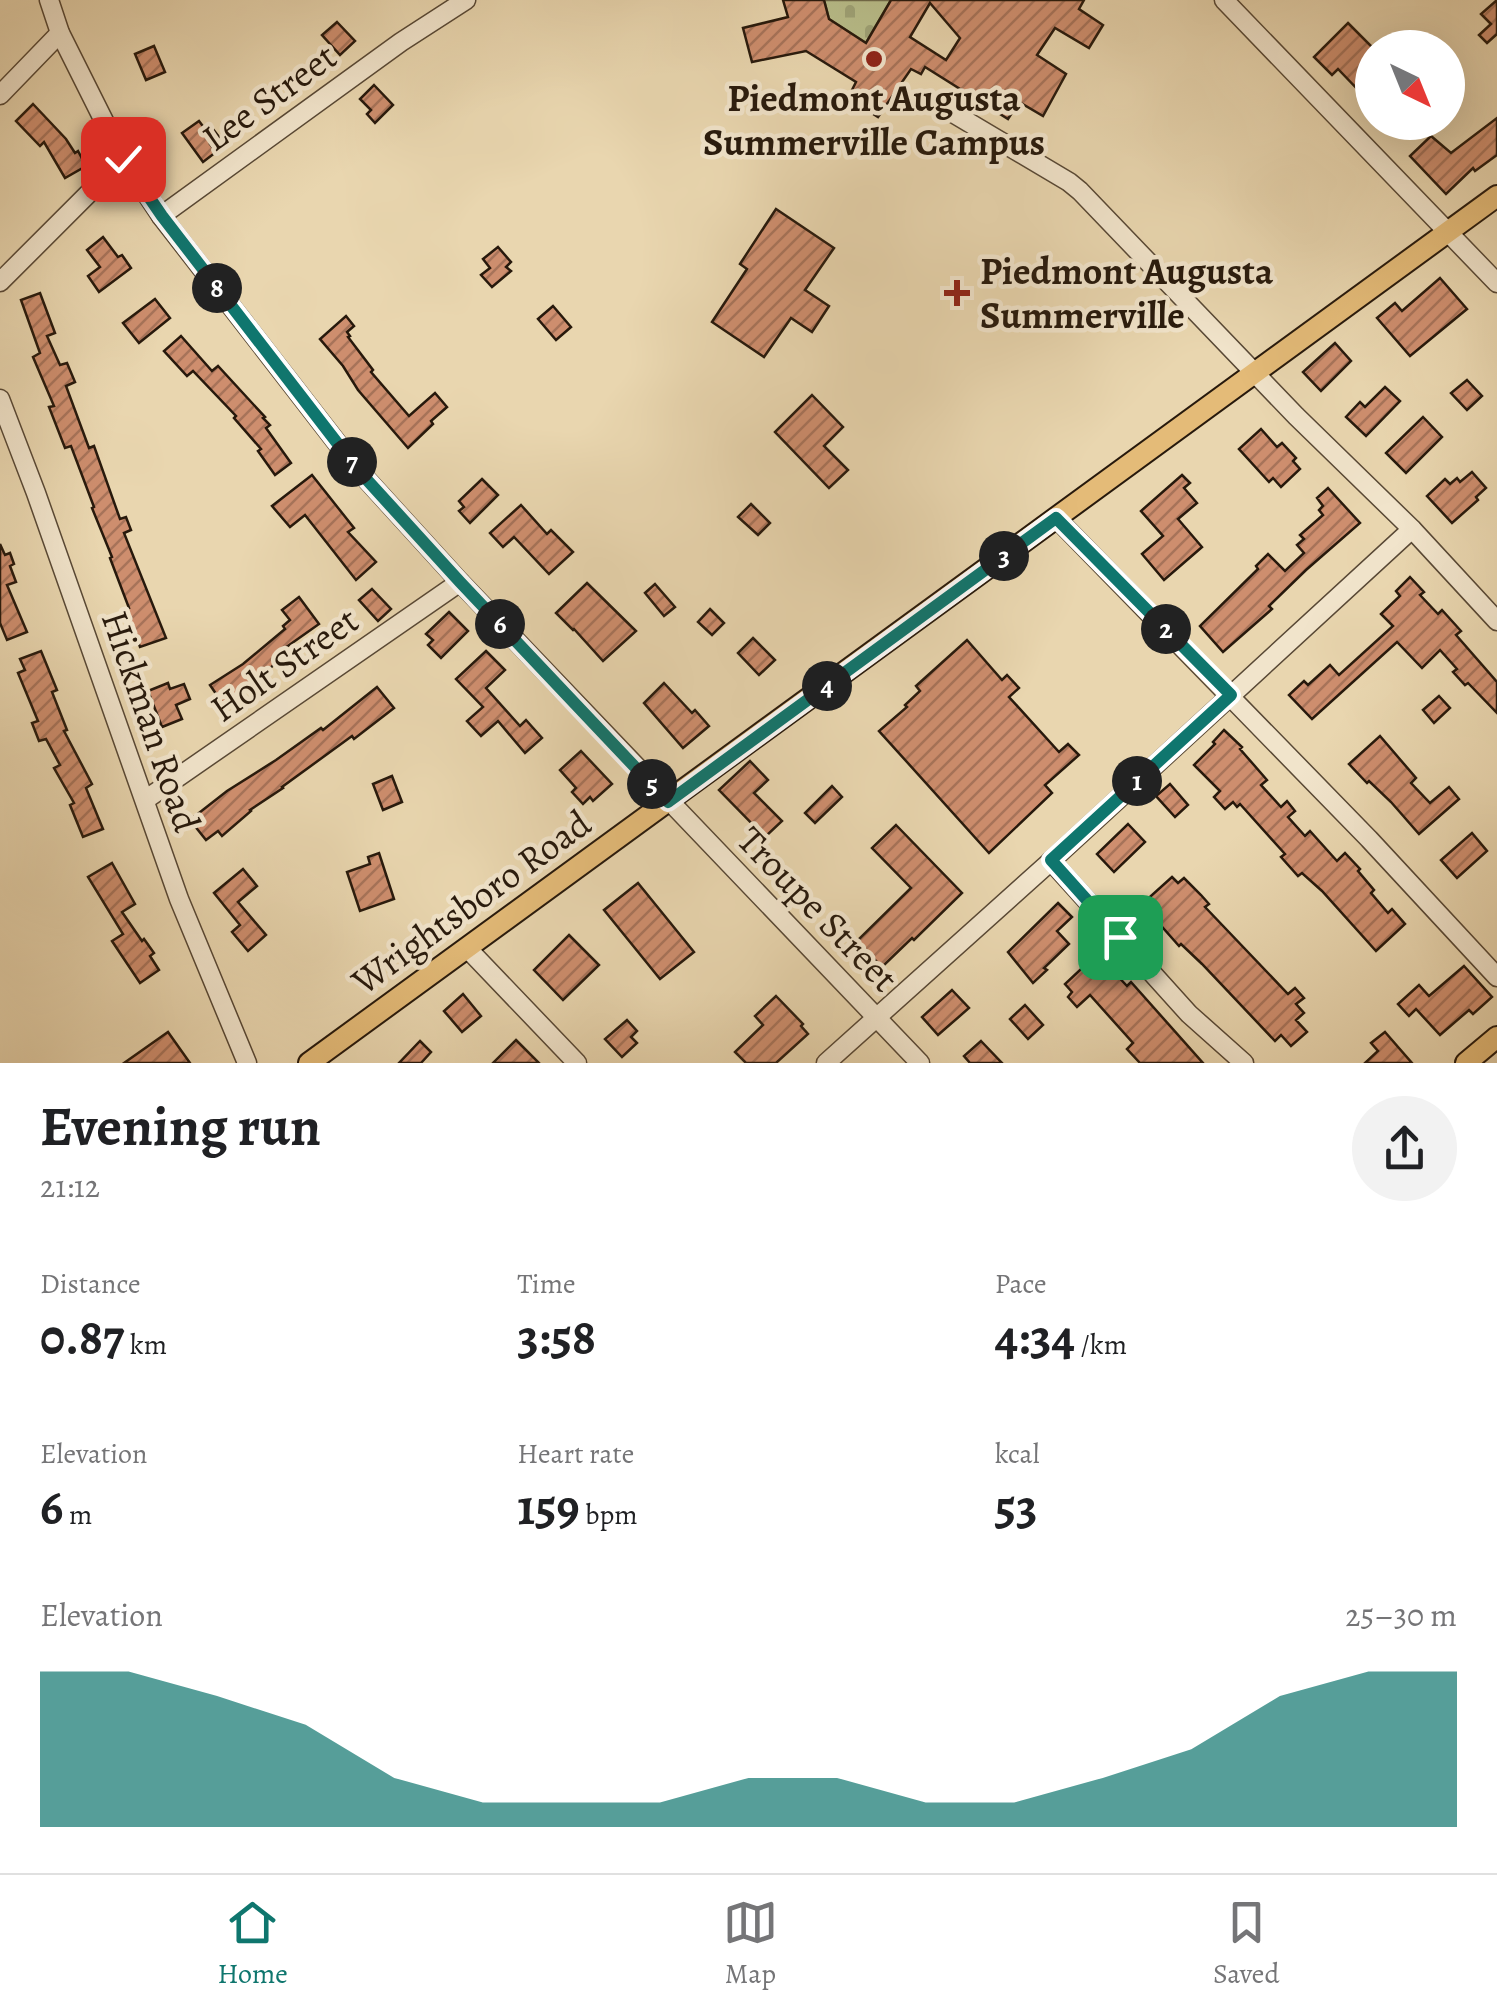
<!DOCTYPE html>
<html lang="en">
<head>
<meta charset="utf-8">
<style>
  body { margin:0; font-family:Alegreya,serif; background:#f2f2f2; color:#202124; height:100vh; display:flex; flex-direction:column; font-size:38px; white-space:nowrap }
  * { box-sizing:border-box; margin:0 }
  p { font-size:32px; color:#757577 }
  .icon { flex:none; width:55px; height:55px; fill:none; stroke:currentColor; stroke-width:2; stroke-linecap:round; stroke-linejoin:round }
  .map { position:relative; height:1063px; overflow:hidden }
  .drawer { display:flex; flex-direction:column; background:#fff; flex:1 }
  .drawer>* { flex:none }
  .needle { width:65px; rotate:137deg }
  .buttons { position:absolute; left:1355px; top:30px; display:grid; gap:20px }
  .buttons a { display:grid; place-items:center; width:110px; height:110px; border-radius:50%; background:#fff; box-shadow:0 10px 40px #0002; font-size:50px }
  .pin { position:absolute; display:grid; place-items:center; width:85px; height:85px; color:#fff; margin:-42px; border-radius:20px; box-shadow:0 5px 15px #0006 }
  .km { position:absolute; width:50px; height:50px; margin:-25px; border-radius:50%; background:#222; color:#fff; font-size:28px; line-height:50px; text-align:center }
  .round { display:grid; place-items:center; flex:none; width:105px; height:105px; border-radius:52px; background:#f2f2f2 }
  .head { display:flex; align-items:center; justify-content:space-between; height:170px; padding:0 40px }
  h1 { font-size:55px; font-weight:700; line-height:75px }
  .stats { display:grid; grid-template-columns:repeat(3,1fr); gap:15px; height:170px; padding:10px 40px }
  .stats div { display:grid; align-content:center }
  .stats b { font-size:50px; font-weight:700 }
  .stats small { font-size:28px; font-weight:400 }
  .stats p { font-size:28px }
  .chart { height:280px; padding:20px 40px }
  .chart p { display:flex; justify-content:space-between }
  .chart svg { width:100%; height:180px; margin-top:10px; fill:#0f766e; opacity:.7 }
  .dock { display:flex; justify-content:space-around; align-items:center; height:140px; border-top:2px solid #e0e0e0; background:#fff; font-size:28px; color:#757577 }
  .dock a { display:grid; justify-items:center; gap:5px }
  .dock .current { color:#0f766e }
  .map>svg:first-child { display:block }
  .cemetery { fill:url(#cemetery-stones); stroke:#706b4b; stroke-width:2.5 }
  .building { fill:url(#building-hatch); stroke:#27190c; stroke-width:2.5; fill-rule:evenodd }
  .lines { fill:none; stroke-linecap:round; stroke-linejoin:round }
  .minor-casing { stroke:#584835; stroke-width:21 }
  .major-casing { stroke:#27190c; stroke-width:24 }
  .minor { stroke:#f1e4cb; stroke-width:18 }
  .major { stroke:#e4bb78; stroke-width:20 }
  .route-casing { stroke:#fff; stroke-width:20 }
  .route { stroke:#0f766e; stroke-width:12 }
  .poi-dot { fill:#8f2418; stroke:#f1e4cb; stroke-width:4 }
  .labels { text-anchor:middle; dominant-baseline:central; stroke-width:9; stroke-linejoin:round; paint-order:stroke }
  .street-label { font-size:38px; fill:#27190c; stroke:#f1e4cb }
  .poi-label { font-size:38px; font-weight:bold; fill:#27190c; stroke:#f1e4cb }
</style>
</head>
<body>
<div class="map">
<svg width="1497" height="1063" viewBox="0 0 1497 1063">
  <defs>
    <pattern id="cemetery-stones" width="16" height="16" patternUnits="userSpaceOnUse" patternTransform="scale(2.5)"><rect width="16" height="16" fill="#b8bd8a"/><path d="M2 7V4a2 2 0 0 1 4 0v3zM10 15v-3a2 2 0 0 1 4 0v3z" fill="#9ea276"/></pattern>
    <pattern id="building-hatch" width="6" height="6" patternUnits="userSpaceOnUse" patternTransform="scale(2.5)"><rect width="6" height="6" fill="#ce8e6e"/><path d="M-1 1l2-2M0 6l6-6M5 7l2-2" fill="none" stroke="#a77359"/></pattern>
  </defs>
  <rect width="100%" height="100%" fill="#e9d6af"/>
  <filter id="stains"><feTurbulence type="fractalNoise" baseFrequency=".002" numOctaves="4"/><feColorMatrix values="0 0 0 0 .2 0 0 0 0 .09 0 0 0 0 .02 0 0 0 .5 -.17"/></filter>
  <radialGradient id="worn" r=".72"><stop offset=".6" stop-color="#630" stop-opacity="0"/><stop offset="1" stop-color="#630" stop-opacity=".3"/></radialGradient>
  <path class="cemetery" d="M824,0h67l-25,43 -37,-24z"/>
  <g class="building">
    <path d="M783,0h41l5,19 37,24 25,-43h193l-5,9 24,16 -14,23 -34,-20 -18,27 29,19 -23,42 -24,-14 -11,17 -83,-52 -4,7 -10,-5 -33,48 -30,-19 8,-16 -50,-31 -54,11 -9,-34 45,-11zM930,3l30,35 -14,22 -36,-23z"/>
    <path d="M1497,0v34l-10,9 -8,-8 12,-11 -10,-10z"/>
    <path d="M337,22l18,19 -15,14 -18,-20z"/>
    <path d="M1348,23l24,24v41l-8,8 -26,-27 -6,6 -18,-18z"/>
    <path d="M154,46l11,26 -19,8 -11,-26z"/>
    <path d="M374,85l19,20 -18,18 -8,-9 4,-4 -11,-11z"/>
    <path d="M33,104l33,35 9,14 3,-2 8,15 -21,12 -21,-36 -4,4 -24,-25z"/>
    <path d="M1497,118v37l-22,16 -2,-3 -27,26 -36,-38 21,-20 20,17z"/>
    <path d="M199,121l6,8 5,-4 9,12 -9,7 6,8 -13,10 -21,-29z"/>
    <path d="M776,209l58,39 -29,42 24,16 -17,26 -21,-14 -27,39 -52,-35 35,-53 -7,-5z"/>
    <path d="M103,237l15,20 4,-2 9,13 -32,24 -11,-16 12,-9 -13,-17z"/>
    <path d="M498,247l13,15 -5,5 5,4 -19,16 -11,-12 9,-7 -7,-9z"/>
    <path d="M1440,278l27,31 -57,47 -33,-38 18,-15 7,8z"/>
    <path d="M40,293l15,40 -8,3 13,29 7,-2 8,19 -9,4 23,62 5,-2 26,73 6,-2 5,13 -7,3 42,105 -26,9 -14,-38 3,-1 -19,-50 2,-1 -20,-49 2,-1 -23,-61 -6,2 -16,-41 5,-1 -21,-49 7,-4 -19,-53z"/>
    <path d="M155,299l15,19 -31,25 -16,-20z"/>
    <path d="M553,306l18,21 -15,13 -18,-21z"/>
    <path d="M346,316l8,10 -7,6 3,4 -2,1 25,33 -2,2 38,44 26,-23 12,14 -16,14 2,3 -25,24 -50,-58 -15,-24 -23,-27z"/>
    <path d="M181,336l31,35 6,-5 47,51 -2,1 7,7 -4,3 25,35 -16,12 -17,-24 3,-2 -27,-31 2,-2 -43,-45 -6,5 -23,-25z"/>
    <path d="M1335,343l16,18 -30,30 -18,-19z"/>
    <path d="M1467,380l15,16 -15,14 -16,-17z"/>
    <path d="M1385,387l15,14 -34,35 -20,-19 14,-15 5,5z"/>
    <path d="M812,395l31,32 -19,19 24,24 -19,18 -54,-56z"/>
    <path d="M1423,417l19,20 -36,36 -20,-20z"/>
    <path d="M1261,429l16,18 5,-4 14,15 -3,3 7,8 -19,18 -8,-9 -4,4 -30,-33z"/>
    <path d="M1472,472l14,16 -10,9 2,3 -26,23 -25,-27 18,-17 5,5 7,-6 3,4z"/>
    <path d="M312,475l42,53 -6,4 28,30 -20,18 -51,-65 -15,12 -18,-21z"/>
    <path d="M1182,475l8,8 -6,5 13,15 -19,16 24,28 -38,33 -22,-26 21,-18 -22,-25z"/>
    <path d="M482,479l16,16 -28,28 -11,-12 5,-4 -5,-6z"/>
    <path d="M1328,488l32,35 -54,47 -37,36 3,3 -49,43 -23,-26 58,-57 -2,-3 12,-12 17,17 19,-18 -7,-8 7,-6 -4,-4 23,-20 -4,-5 4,-4 -6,-8z"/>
    <path d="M751,504l19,19 -12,12 -20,-18z"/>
    <path d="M521,505l26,29 4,-4 22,22 -24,22 -35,-37 -11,10 -13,-14z"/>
    <path d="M0,544l5,11 5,-2 4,11 -4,2 6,16 -9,3 20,47 -20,8 -7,-17z"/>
    <path d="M1410,577l14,15 -4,3 18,19 4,-4 19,21 -5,4 41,47v31l-29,-30 -3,2 -12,-13 4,-3 -17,-19 -18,18 -25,-26 -85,77 -23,-24 15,-14 4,4 22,-20 9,10 54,-49 -12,-12 19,-18 -4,-5z"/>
    <path d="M587,583l49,48 -33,30 -29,-32 -1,1 -17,-17z"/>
    <path d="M655,584l20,23 -11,9 -19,-23z"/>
    <path d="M372,589l19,20 -13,12 -19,-21z"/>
    <path d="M299,597l20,27 -34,24 4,5 -43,34 1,1 -24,16 -13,-19 33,-21 42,-35 -2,-3 7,-6 -8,-10z"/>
    <path d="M710,609l14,14 -12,12 -14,-13z"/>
    <path d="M449,612l19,19 -27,27 -13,-13 5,-5 -7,-6z"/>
    <path d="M753,638l22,22 -16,15 -21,-22z"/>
    <path d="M967,640l35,40 5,-5 12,13 -10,9 50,55 9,-8 11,11 -34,30 7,8 -63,60 -110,-122 28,-24 -2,-2 15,-14 -4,-5z"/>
    <path d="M41,651l16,39 -5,2 15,38 -3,1 28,53 -6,4 17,41 -20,8 -13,-32 4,-2 -20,-35 6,-3 -14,-26 -7,2 -7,-18 6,-2 -20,-48 7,-3 -5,-11z"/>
    <path d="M486,651l19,19 -19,18 34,38 6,-6 16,18 -17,15 -27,-32 -17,15 -14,-15 16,-14 -27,-28z"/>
    <path d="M168,683l2,6 14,-5 6,15 -14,6 6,14 -20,8 -14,-36z"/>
    <path d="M664,683l28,30 3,-3 14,16 -26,22 -39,-45z"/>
    <path d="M377,687l17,21 -40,31 -2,-3 -70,51 1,1 -33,22 1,1 -29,25 -4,-5 -12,9 -16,-20 37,-29 49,-31 45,-32 2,2z"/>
    <path d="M1439,696l11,12 -16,15 -11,-13z"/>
    <path d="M1224,730l18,17 -2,2 27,31 -6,5 20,22 6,-6 8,10 -7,6 17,19 5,-5 27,30 8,-8 15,16 -2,2 16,19 -3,3 17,20 4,-4 13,15 -29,27 -54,-60 -20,-18 -4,3 -17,-19 4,-3 -45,-50 -3,3 -4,-5 -8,7 -11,-12 6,-6 -26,-26 21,-21 -2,-2z"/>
    <path d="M1380,736l36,42 -5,5 19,20 19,-16 10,12 -40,35 -28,-32 -22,-21 -2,2 -18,-19z"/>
    <path d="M581,751l31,33 -19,17 -3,-4 -7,7 -11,-12 4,-4 -16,-18z"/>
    <path d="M750,761l18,19 -14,13 28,28 -17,16 -46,-47z"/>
    <path d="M392,776l10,26 -19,8 -10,-26z"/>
    <path d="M1170,784l18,21 -13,12 -19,-21z"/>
    <path d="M832,786l10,11 -27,26 -10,-10z"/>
    <path d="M1128,824l17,18 -31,30 -17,-18z"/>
    <path d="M896,825l66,68 -48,47 -2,-2 -30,29 -25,-26 54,-53 -39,-40z"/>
    <path d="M1472,833l15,18 -30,27 -16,-18z"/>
    <path d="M379,853l15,46 -34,12 -13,-39 23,-8 -2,-7z"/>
    <path d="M112,863l23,41 -13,8 20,29 2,-2 10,14 -4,3 9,14 -19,13 -28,-42 11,-7 -35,-57z"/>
    <path d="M243,869l14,17 -19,16 28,33 -18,16 -16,-19 8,-7 -26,-32z"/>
    <path d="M1172,877l6,6 6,-5 17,17 8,9 -4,3 83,87 7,-6 9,10 -8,6 8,9 -8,7 11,12 -16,14 -10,-11 -6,6 -73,-77 -21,-20 -2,2 -37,-42z"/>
    <path d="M638,883l56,69 -34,27 -56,-69z"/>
    <path d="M1058,903l14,14 -15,14 12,13 -25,24 3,2 -14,13 -25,-31z"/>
    <path d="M569,935l30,30 -36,35 -29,-30z"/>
    <path d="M1097,954l30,32 4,-4 72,81h-63l-13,-14 6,-6 -43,-48 -13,12 -9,-10 4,-5 -7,-8z"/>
    <path d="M1464,966l28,31 -19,17 -4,-4 -29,25 -24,-26 -7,7 -11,-12 21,-19 10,11z"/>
    <path d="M952,990l17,18 -31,27 -16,-18z"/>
    <path d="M463,994l18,22 -19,16 -18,-21z"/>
    <path d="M776,996l27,28 -2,2 7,8 -32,29h-30l-11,-11 28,-27 -8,-9z"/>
    <path d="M1025,1005l18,20 -15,14 -18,-20z"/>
    <path d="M627,1020l10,11 -6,6 6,6 -15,14 -17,-18z"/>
    <path d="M168,1032l22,31h-66z"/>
    <path d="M1385,1032l27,31h-47l13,-12 -7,-8z"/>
    <path d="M516,1040l23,23h-46z"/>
    <path d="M420,1041l11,11 -10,11h-22z"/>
    <path d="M981,1041l21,22h-32l-6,-7z"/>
  </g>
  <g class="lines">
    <g class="minor-casing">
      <g id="minor">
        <path d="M49,0l11,33 63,126 38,57 197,254 102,112 460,481"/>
        <path d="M1224,0l273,283"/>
        <path d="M0,95l60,-62"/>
        <path d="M936,103l133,79 11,9 216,225 116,113 85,92"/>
        <path d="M161,216l240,-174 65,-42"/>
        <path d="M0,282l123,-123"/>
        <path d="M0,399l36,94 143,406 68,164"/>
        <path d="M1056,518l313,321 128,138"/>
        <path d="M145,800l315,-218"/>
        <path d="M1051,861l138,153 55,49"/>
        <path d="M467,948l110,115"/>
        <path d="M826,1063l225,-202 361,-332"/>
      </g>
    </g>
    <g class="major-casing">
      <g id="major">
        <path d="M309,1063l1188,-867"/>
        <path d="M1466,1063l31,-26"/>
      </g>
    </g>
    <use href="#minor" class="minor"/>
    <use href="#major" class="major"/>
  </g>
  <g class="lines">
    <g class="route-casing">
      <path id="route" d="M123,159l39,57 196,254 102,112 208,220 388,-284 175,177 -180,165 69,77"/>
    </g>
    <use href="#route" class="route"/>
  </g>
  <g class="poi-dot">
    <circle cx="874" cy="59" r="10"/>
    <path d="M952 278h10v10h10v10h-10v10h-10v-10h-10v-10h10z"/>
  </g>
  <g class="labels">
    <g class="street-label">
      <text transform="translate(269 97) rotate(-36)">Lee Street</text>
      <text transform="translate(284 664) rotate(-35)">Holt Street</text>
      <text transform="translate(151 721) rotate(71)">Hickman Road</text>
      <text transform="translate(471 902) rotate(-36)">Wrightsboro Road</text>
      <text transform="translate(818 909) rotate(46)">Troupe Street</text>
    </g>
    <g class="poi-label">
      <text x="874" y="98">Piedmont Augusta<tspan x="874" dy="44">Summerville Campus</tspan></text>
      <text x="980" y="271" text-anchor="start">Piedmont Augusta<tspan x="980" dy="44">Summerville</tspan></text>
    </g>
  </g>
  <rect width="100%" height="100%" filter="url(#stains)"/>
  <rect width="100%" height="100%" fill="url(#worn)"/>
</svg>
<div class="buttons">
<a><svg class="needle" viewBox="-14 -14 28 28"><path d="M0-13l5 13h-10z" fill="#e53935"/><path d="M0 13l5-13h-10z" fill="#757577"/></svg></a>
</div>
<div class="pin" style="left:1120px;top:937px;background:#1e9e55"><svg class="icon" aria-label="arrive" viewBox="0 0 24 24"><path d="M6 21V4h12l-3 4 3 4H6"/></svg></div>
<div class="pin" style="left:123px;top:159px;background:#d93025"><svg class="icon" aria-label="check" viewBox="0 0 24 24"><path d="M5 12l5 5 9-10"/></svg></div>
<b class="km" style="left:1137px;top:781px">1</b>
<b class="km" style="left:1166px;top:629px">2</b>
<b class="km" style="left:1004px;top:556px">3</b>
<b class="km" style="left:827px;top:686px">4</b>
<b class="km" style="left:652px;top:784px">5</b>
<b class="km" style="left:500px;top:624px">6</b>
<b class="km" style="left:352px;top:462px">7</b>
<b class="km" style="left:217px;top:288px">8</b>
</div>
<section class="drawer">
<div class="head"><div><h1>Evening run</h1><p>21:12</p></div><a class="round"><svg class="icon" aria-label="share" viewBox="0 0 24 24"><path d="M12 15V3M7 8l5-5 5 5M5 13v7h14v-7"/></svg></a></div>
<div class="stats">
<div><p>Distance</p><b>0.87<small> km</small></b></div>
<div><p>Time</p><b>3:58</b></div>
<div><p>Pace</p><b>4:34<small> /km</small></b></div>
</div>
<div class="stats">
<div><p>Elevation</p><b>6<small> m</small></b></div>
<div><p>Heart rate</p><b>159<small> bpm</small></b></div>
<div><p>kcal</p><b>53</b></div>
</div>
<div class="chart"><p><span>Elevation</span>25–30 m</p>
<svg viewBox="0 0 160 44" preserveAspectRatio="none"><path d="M0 44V6L10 6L20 12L30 19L40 32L50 38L60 38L70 38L80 32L90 32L100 38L110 38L120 32L130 25L140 12L150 6L160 6V44z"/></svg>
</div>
</section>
<nav class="dock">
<a class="current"><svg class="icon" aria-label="home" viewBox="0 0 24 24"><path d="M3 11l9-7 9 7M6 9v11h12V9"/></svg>Home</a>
<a><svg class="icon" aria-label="map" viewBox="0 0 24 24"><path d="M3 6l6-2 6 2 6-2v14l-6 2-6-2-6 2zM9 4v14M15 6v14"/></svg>Map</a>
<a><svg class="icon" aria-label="saved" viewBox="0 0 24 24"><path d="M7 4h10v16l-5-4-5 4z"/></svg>Saved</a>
</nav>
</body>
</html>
